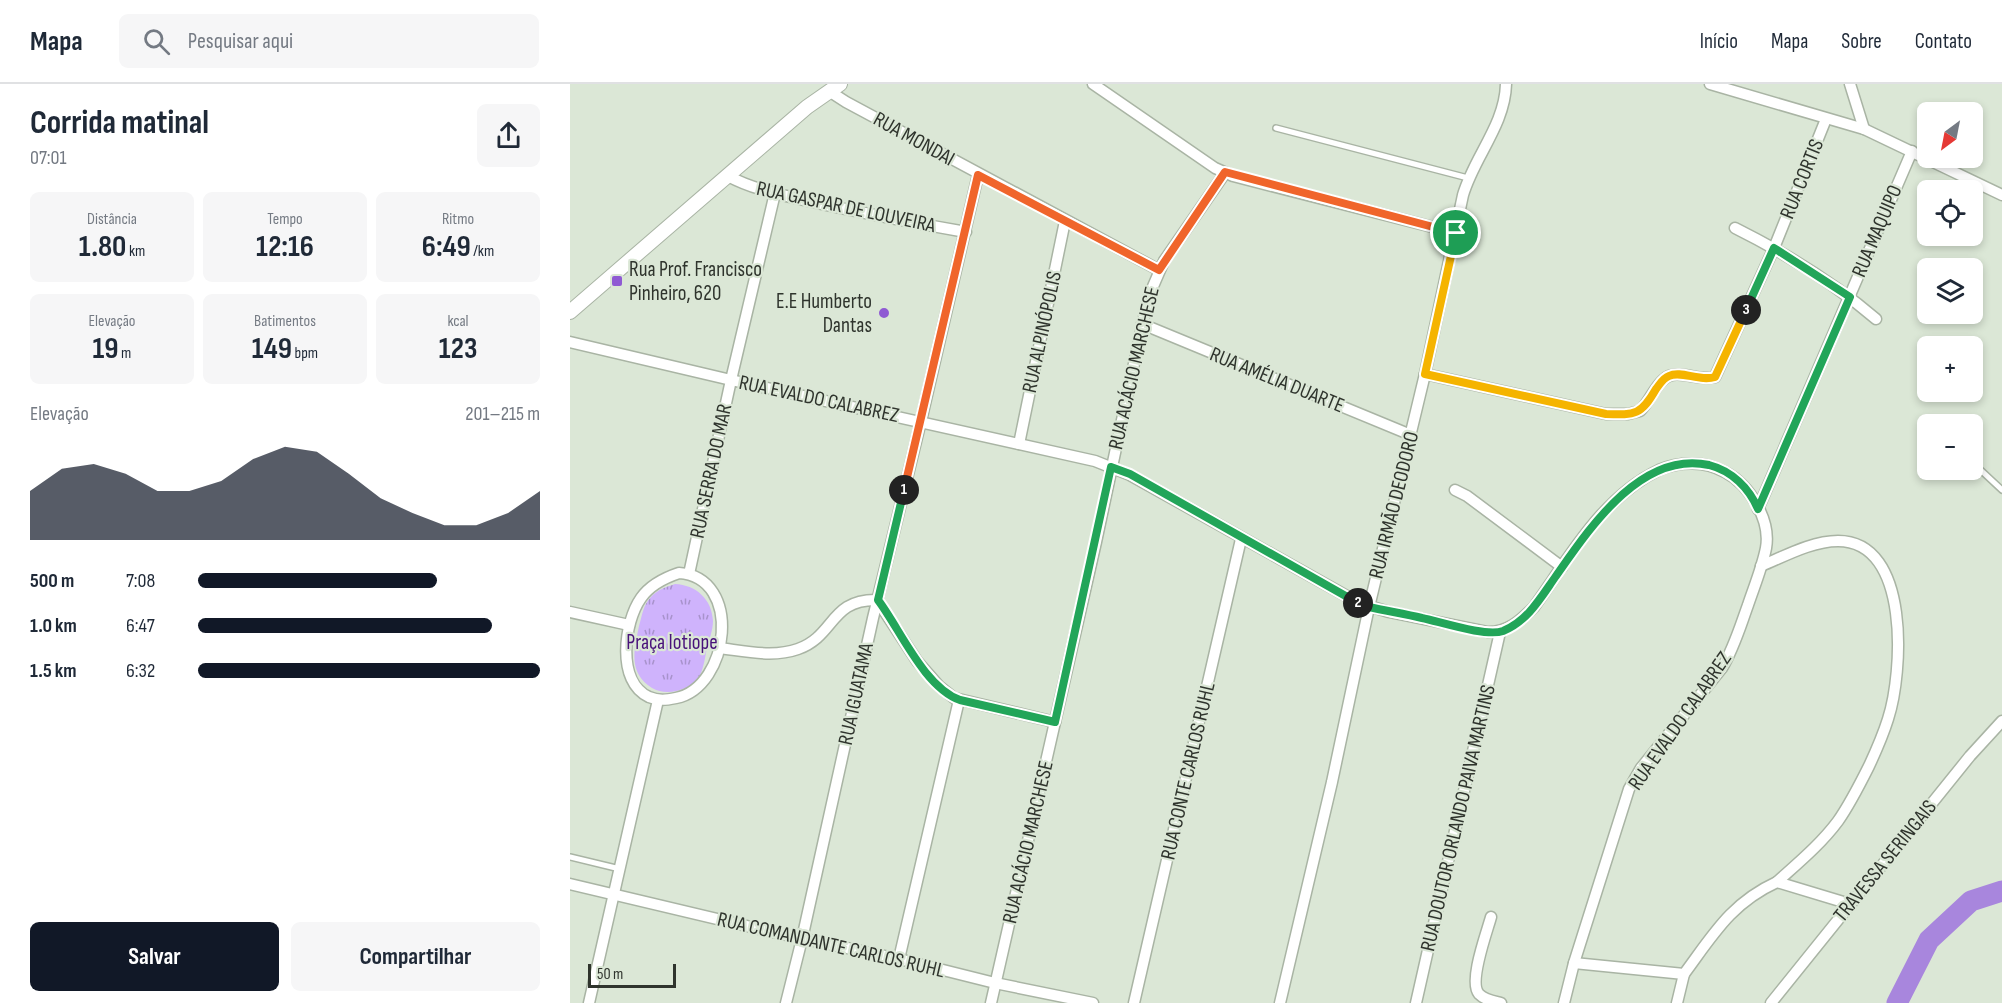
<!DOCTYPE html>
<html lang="pt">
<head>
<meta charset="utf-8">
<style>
  body { margin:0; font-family:"Sofia Sans Condensed",sans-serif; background:#f6f6f7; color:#1f2937; height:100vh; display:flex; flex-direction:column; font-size:22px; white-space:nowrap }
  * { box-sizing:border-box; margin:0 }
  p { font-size:20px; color:#747a83 }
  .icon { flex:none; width:33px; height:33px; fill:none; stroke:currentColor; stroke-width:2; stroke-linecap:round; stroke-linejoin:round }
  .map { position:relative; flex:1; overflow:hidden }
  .drawer { display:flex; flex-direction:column; background:#fff; width:570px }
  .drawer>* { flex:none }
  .needle { width:39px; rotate:212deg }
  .controls { position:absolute; left:1347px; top:18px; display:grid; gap:12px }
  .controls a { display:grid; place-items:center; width:66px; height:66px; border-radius:9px; background:#fff; box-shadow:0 3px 9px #0003; font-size:30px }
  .scale { position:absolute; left:18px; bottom:15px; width:88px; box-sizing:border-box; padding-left:6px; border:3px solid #2f342d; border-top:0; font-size:16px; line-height:21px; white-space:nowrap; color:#2f342d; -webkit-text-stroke:4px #dbe7d6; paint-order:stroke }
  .pin { position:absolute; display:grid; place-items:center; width:51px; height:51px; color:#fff; margin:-26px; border:3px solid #fff; border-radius:50%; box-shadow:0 2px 6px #0007 }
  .km { position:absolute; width:30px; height:30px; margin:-15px; border-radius:50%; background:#222; color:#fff; font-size:16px; line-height:30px; text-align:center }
  .round { display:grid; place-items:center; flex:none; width:63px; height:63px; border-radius:9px; background:#f6f6f7 }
  .head { display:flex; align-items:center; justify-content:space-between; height:102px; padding:0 30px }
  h1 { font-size:33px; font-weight:700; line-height:45px }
  .metrics { display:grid; grid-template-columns:repeat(3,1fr); gap:9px; height:102px; padding:6px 30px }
  .metrics div { display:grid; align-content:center; border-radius:9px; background:#f6f6f7; text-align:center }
  .metrics b { font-size:30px; font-weight:700 }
  .metrics small { font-size:16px; font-weight:400 }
  .metrics p { font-size:16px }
  .chart { height:168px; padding:12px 30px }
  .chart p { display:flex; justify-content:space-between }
  .chart svg { width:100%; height:108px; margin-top:6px; fill:#111827; opacity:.7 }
  .cta { display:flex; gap:12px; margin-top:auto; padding:12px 30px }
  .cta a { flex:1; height:69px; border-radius:9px; background:#111827; color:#fff; font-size:24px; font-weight:700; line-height:69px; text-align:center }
  .cta a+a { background:#f6f6f7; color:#1f2937 }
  ul { padding:0 30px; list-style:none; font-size:20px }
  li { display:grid; grid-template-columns:96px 72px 1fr; align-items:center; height:45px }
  li i { height:15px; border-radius:8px; background:#111827 }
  header { display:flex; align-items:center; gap:36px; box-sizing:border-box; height:84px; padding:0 30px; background:#fff; border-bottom:2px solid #e0e1e3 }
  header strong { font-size:28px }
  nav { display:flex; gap:33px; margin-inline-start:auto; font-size:21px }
  .search { width:420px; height:54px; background:#f6f6f7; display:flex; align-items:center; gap:15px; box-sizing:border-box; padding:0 21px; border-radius:9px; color:#747a83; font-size:22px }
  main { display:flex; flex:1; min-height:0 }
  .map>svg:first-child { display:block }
  .grass { fill:url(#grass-tufts) }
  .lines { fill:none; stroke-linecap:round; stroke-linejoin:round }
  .river { stroke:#a886dd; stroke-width:21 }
  .service-casing { stroke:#a9b4a4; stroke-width:8 }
  .minor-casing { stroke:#a9b4a4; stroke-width:13 }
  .tertiary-casing { stroke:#a9b4a4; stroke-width:16 }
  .service { stroke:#fff; stroke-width:5 }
  .minor { stroke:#fff; stroke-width:10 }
  .tertiary { stroke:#fff; stroke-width:14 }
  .split-1-casing { stroke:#fff; stroke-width:12 }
  .split-2-casing { stroke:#fff; stroke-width:12 }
  .split-3-casing { stroke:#fff; stroke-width:12 }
  .split-4-casing { stroke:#fff; stroke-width:12 }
  .split-1 { stroke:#f0652b; stroke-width:8 }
  .split-2 { stroke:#22a559; stroke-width:8 }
  .split-3 { stroke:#22a559; stroke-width:8 }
  .split-4 { stroke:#f5b400; stroke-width:8 }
  .poi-dot { fill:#8f5ad3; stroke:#dbe7d6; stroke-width:2 }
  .labels { text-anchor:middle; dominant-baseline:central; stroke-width:4.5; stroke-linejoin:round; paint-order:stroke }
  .street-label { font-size:21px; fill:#2f342d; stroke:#dbe7d6 }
  .poi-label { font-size:21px; fill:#2f342d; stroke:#dbe7d6; text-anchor:start }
  .park-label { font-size:21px; fill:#48127a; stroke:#dbe7d6 }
</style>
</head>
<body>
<header>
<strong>Mapa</strong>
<div class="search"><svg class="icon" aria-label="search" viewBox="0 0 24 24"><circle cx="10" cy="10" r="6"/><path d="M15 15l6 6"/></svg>Pesquisar aqui</div>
<nav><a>Início</a><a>Mapa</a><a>Sobre</a><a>Contato</a></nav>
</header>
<main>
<section class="drawer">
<div class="head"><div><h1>Corrida matinal</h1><p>07:01</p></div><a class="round"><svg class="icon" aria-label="share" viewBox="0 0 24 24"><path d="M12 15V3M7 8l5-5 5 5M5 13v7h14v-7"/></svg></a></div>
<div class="metrics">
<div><p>Distância</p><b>1.80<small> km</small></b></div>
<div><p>Tempo</p><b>12:16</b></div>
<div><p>Ritmo</p><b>6:49<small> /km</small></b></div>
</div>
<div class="metrics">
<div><p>Elevação</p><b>19<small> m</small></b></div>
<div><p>Batimentos</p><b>149<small> bpm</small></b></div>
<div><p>kcal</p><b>123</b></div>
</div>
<div class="chart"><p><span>Elevação</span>201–215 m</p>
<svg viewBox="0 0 160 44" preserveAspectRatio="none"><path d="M0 44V24L10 15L20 13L30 17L40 24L50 24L60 20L70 11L80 6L90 8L100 17L110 27L120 33L130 38L140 38L150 33L160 24V44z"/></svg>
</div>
<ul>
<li><b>500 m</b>7:08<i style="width:70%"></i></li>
<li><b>1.0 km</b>6:47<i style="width:86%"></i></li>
<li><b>1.5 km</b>6:32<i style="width:100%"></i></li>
</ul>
<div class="cta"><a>Salvar</a><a>Compartilhar</a></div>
</section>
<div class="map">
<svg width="1432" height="919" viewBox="0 0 1432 919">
  <defs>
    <pattern id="grass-tufts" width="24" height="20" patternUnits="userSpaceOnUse" patternTransform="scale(1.5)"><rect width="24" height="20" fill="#cfb3fc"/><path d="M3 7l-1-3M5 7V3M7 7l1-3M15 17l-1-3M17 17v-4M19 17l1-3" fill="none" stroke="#a892cc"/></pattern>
  </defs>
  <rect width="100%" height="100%" fill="#dbe7d6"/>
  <path class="grass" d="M105,500c21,1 37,15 38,37 0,9 -4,19 -6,27 -2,9 -3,19 -7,27 -8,15 -33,22 -48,13 -24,-15 -18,-38 -13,-62 3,-10 4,-21 12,-29 6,-7 15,-10 24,-13z"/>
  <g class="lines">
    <path class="river" d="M1327,919l32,-63 42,-39 31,-10"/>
    <g class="service-casing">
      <g id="service">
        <path d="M706,44l192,50"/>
        <path d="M1402,378l30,28"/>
        <path d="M0,773l50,12"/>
      </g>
    </g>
    <g class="minor-casing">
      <g id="minor">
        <path d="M523,0l122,84 18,8 223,57"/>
        <path d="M1140,0l154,45 138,66"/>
        <path d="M1280,0l14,45"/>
        <path d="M259,7l17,11 313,168"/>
        <path d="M158,92c26,14 55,19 84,26 51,11 102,21 154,30"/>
        <path d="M1165,144c50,25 98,54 141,91"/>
        <path d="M572,240l269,111"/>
        <path d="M0,258l161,38 364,81 35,14 229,128 30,9 99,20c20,0 32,-11 46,-25 35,-49 68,-110 125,-137 21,-9 46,-9 66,2 25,13 46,48 41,76 -4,20 -12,39 -18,57 -8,22 -14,43 -26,63l-81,100 -12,21 -55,174 -10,40"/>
        <path d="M855,290l181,40h22l12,-3c9,-9 14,-23 23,-31 13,-13 36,2 52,-3l59,-129 52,-129"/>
        <path d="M449,360l46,-223"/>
        <path d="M885,406l12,6 95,71"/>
        <path d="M1188,425l154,-358"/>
        <path d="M1191,482c24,-10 51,-25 77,-25 73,0 65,132 50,178 -5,16 -12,32 -19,47 -9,18 -19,38 -31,55 -17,23 -40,42 -61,61"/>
        <path d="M109,489c64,4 51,114 -3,125 -10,2 -17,3 -27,-1 -33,-15 -25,-75 -8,-99 9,-13 23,-20 38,-25z"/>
        <path d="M119,490l42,-194 44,-187"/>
        <path d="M0,528l59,13"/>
        <path d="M149,564c25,3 54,10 79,1 37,-13 32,-50 79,-49l40,61 22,25 15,12 101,24"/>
        <path d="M0,800l202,48 127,27 96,24 98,20"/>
        <path d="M921,833c-4,15 -23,65 -12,77 6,6 14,7 22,9"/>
        <path d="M329,875l60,-259"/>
        <path d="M1004,879l110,11c29,-39 47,-71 93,-92l73,22"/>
        <path d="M19,919l69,-303"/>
        <path d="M216,919l16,-64 71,-321 48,-197 57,-246"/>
        <path d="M421,919l105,-461 52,-244 16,-37 61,-88"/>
        <path d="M564,919l107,-464"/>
        <path d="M710,919l52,-221 37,-175 56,-233 38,-179c11,-38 42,-70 43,-111"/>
        <path d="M846,919l84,-371"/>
        <path d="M1107,919l7,-29"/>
        <path d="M1201,919l199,-247 32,-35"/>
      </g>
    </g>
    <g class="tertiary-casing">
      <path id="tertiary" d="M0,228l237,-205 33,-23"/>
    </g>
    <use href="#service" class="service"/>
    <use href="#minor" class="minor"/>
    <use href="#tertiary" class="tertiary"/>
  </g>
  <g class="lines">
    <g class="split-1-casing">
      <path id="split-1" d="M334,406l74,-315 181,95 66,-98 231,61"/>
    </g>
    <g class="split-2-casing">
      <path id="split-2" d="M334,406l-26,110c22,29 46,87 82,100l95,22 56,-255 19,7 228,129"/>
    </g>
    <g class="split-3-casing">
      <path id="split-3" d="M788,519l11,4c18,4 36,7 53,11 19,4 64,19 81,13 25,-10 38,-34 53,-55 33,-47 85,-126 153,-111 23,6 40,23 49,44l92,-212 -76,-49 -28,62"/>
    </g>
    <g class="split-4-casing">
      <path id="split-4" d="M886,149l-31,141 181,40c30,1 35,1 50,-25 4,-5 7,-11 13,-13 12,-6 31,6 46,1l31,-67"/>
    </g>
    <use href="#split-1" class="split-1"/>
    <use href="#split-2" class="split-2"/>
    <use href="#split-3" class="split-3"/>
    <use href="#split-4" class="split-4"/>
  </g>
  <g class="poi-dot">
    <rect x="41" y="191" width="12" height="12" rx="3"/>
    <circle cx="314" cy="229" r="6"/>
  </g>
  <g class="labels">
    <g class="street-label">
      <text transform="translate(344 55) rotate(29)">RUA MONDAI</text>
      <text transform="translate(1232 95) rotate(-68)">RUA CORTIS</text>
      <text transform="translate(276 123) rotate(12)">RUA GASPAR DE LOUVEIRA</text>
      <text transform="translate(1307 147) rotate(-67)">RUA MAQUIPO</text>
      <text transform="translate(472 248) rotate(-78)">RUA ALPINÓPOLIS</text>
      <text transform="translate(564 284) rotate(-77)">RUA ACÁCIO MARCHESE</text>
      <text transform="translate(707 296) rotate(22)">RUA AMÉLIA DUARTE</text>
      <text transform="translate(249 315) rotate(12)">RUA EVALDO CALABREZ</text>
      <text transform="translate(141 387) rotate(-78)">RUA SERRA DO MAR</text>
      <text transform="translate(824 421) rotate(-76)">RUA IRMÃO DEODORO</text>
      <text transform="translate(286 610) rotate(-78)">RUA IGUATAMA</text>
      <text transform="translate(1110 637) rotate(-55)">RUA EVALDO CALABREZ</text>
      <text transform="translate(618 687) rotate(-77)">RUA CONTE CARLOS RUHL</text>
      <text transform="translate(888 734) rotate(-77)">RUA DOUTOR ORLANDO PAIVA MARTINS</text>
      <text transform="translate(458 758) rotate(-77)">RUA ACÁCIO MARCHESE</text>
      <text transform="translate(1315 777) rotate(-51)">TRAVESSA SERINGAIS</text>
      <text transform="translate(261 861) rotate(13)">RUA COMANDANTE CARLOS RUHL</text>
    </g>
    <g class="poi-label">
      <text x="59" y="185">Rua Prof. Francisco<tspan x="59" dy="24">Pinheiro, 620</tspan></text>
      <text x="302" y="217" text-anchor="end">E.E Humberto<tspan x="302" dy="24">Dantas</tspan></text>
    </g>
    <g class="park-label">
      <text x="102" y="558">Praça Iotiope</text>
    </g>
  </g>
</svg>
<div class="controls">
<a><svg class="needle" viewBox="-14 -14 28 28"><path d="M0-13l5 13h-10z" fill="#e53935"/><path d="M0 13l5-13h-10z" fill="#747a83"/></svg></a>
<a><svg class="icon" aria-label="locate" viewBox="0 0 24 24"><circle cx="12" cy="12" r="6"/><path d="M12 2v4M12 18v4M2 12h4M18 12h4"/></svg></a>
<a><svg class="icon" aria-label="layers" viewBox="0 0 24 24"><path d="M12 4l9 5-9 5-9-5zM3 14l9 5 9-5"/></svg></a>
<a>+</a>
<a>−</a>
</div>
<div class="scale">50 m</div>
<div class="pin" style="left:886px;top:149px;background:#1e9e55"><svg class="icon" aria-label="arrive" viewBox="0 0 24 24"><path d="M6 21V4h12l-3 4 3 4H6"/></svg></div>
<b class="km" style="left:334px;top:406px">1</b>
<b class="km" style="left:788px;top:519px">2</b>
<b class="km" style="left:1176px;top:226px">3</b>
</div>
</main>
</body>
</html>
